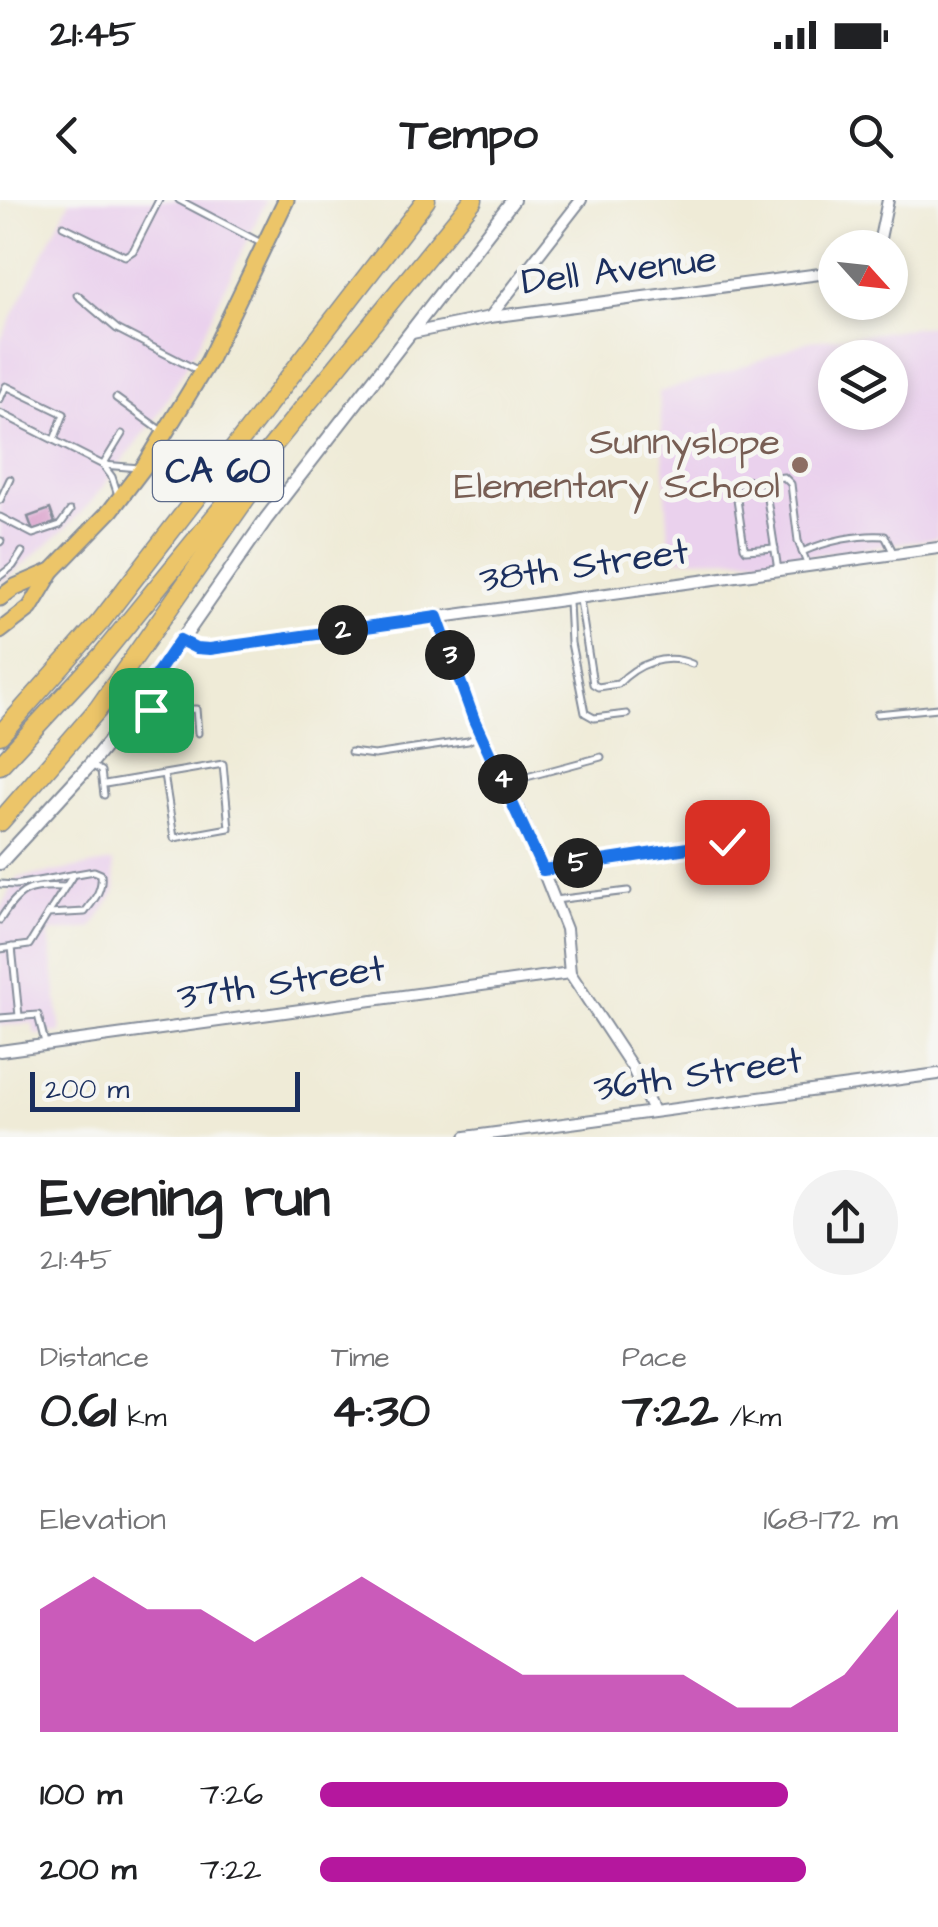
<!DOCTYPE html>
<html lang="en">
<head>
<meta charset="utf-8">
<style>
  body { margin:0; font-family:"Architects Daughter",sans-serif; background:#f2f2f2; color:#202124; height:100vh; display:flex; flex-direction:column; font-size:38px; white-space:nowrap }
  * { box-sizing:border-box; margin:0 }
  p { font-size:32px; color:#757577 }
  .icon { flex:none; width:55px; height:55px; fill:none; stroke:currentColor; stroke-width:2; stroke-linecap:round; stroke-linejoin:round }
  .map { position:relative; height:937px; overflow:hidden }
  .details { display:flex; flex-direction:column; background:#fff; flex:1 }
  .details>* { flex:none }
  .needle { width:65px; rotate:117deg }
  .fabs { position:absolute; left:818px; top:30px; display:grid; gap:20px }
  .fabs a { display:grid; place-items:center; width:90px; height:90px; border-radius:50%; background:#fff; box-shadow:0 5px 15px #0003; font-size:50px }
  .scale { position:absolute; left:30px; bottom:25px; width:270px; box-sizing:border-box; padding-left:10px; border:5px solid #1b2f5e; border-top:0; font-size:28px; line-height:35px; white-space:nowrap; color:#1b2f5e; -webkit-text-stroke:8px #f6f6f2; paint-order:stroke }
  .pin { position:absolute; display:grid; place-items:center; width:85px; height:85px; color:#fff; margin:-42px; border-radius:20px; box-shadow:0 5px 15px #0006 }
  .km { position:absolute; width:50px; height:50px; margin:-25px; border-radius:50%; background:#222; color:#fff; font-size:28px; line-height:50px; text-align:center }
  .round { display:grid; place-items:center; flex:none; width:105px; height:105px; border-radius:52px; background:#f2f2f2 }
  .summary { display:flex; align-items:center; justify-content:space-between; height:170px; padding:0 40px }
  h1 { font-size:55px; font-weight:700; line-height:75px }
  .figures { display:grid; grid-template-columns:repeat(3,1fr); gap:15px; height:170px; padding:10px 40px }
  .figures div { display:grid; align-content:center }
  .figures b { font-size:50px; font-weight:700 }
  .figures small { font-size:28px; font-weight:400 }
  .figures p { font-size:28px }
  .chart { height:280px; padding:20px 40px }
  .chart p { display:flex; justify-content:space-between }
  .chart svg { width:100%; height:180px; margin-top:10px; fill:#b5179e; opacity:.7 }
  ul { padding:0 40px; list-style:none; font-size:32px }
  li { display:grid; grid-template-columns:160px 120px 1fr; align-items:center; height:75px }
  li i { height:25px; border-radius:12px; background:#b5179e }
  .status { display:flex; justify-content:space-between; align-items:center; height:70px; padding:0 50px; background:#fff; direction:ltr }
  .status svg { height:28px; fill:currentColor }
  header { display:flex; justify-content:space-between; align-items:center; height:130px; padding:0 40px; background:#fff; font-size:45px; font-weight:700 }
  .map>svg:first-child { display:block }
  .built { fill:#ead1ed; fill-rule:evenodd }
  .building { fill:#d490c4 }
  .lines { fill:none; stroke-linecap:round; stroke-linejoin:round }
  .service-casing { stroke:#858d9a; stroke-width:9 }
  .minor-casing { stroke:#858d9a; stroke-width:14 }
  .tertiary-casing { stroke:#858d9a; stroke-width:16 }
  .primary-casing { stroke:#858d9a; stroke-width:19 }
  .motorway-casing { stroke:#858d9a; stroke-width:21 }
  .service { stroke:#fff; stroke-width:5 }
  .minor { stroke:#fff; stroke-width:10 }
  .tertiary { stroke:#fff; stroke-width:12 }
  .primary { stroke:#ecc569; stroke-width:15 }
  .motorway { stroke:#ecc569; stroke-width:18 }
  .route-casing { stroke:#fff; stroke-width:20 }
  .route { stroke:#1a73e8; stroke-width:12 }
  .education-dot { fill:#8d6e63; stroke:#f6f6f2; stroke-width:4 }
  .labels { text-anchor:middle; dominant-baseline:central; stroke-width:10; stroke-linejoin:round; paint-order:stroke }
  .shield { fill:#f6f6f2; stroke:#5d6b8a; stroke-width:2.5 }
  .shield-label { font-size:35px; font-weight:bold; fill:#1b2f5e }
  .street-label { font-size:38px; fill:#1b2f5e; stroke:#f6f6f2 }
  .education-label { font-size:38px; fill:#785e54; stroke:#f6f6f2; text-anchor:end }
</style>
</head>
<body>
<div class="status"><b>21:45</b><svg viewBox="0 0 49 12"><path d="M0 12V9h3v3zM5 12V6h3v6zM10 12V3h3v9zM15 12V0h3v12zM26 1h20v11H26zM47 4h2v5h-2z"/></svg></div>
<header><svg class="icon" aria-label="back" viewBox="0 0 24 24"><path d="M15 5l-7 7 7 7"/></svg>Tempo<svg class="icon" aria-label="search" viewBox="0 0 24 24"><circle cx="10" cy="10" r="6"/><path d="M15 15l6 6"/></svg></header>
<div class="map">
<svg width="938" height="937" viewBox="0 0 938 937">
  <rect width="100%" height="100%" fill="#f6f6f2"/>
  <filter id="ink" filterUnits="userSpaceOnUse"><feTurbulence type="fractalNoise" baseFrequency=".01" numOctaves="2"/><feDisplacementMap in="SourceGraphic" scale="20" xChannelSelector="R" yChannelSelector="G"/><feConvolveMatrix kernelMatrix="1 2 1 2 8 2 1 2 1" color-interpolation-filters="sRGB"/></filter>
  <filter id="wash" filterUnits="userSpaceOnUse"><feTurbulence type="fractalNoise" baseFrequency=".0048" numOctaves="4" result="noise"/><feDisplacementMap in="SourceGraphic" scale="40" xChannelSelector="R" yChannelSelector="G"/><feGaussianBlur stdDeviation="2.25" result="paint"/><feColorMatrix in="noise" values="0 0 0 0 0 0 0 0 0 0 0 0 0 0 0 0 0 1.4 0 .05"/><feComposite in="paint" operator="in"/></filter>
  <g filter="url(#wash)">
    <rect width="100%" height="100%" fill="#efebd7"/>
    <g class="built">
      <path d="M70,0h196l-68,145 -42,73 -65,84 -27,28 -64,54v-243z"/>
      <path d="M938,125v213l-174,24 -7,-4 -79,1 -8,-5 -11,-162 69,-20 81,-31zM835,158h55v54h-55z"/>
      <path d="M113,662l3,29 -24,37 -43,5 12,99 -26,3 -2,-12 -33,3v-116l17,-32z"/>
    </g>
    <g id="blocks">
      <path class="building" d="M50,309l5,14 -22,8 -5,-14z"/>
    </g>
  </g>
  <g filter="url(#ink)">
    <use href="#blocks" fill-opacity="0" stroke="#858d9a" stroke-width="2.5"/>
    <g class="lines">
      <g class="service-casing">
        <g id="service">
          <path d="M179,0l82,43"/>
          <path d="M63,26l62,30 8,-5 26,-51"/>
          <path d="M77,95l40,34 80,41"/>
          <path d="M116,198l47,34"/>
          <path d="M0,199l6,-13 58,28 -10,26"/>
          <path d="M0,213l103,52 19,-31"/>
          <path d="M764,279l-26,3 -3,4 9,61 2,3 29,-2"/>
          <path d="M117,292l-5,-15 -9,-12 37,3"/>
          <path d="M0,300l10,-21"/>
          <path d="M0,317l33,17 27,-9 10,-14"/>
          <path d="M0,342l1,-1"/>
          <path d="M802,352c25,-11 56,-18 83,-16l9,18"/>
          <path d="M778,370l-14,-91 20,-2 7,7 7,57 10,25"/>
          <path d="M0,376l13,-10 9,-14"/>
          <path d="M580,400l13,84 5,3 20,-3c19,-20 47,-32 74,-20"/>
          <path d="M569,402l2,41 14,70 9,5 33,-4"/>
          <path d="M135,510l61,-1 2,24"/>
          <path d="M877,514l61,-6"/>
          <path d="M351,552l23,3 94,-14 14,-7"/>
          <path d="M93,566l8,5 3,24"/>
          <path d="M508,582l93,-25"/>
          <path d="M105,584l118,-20 6,64 -55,10 -10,-64"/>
          <path d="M543,671l43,-10 141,-20 16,6 3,5"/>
          <path d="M0,684l15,1 79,-14 7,3c2,16 -7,26 -16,38l-37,2 -19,31 -29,4"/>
          <path d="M555,700l73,-9"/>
          <path d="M48,714l25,-39"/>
          <path d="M0,720c19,-31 29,-35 65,-33"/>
          <path d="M12,747l7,69"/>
          <path d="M0,818l38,-3 7,28"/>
        </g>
      </g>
      <g class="minor-casing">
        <g id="minor">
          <path d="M878,48l10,-48"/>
          <path d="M490,117l91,-117"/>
          <path d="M412,133l78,-16 345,-45"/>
          <path d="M437,417l38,103 47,98 44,111 4,44 62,94 21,44"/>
          <path d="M181,439l15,9 14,1 728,-101"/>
          <path d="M0,851l570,-78"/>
          <path d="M466,937l472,-63"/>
        </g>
      </g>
      <g class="tertiary-casing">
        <path id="tertiary" d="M0,663l89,-97 37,-46 140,-201 247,-319"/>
      </g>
      <g class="primary-casing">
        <g id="primary">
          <path d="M0,398l15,-11 37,-16"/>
          <path d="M0,431l30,-23 22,-37 59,-61 35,-46 62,-102 78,-162"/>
        </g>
      </g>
      <g class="motorway-casing">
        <g id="motorway">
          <path d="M0,535l101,-114 325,-421"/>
          <path d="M0,565l103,-111 370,-454"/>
          <path d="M0,622l98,-113 155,-221"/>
        </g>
      </g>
      <use href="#service" class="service"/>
      <use href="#minor" class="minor"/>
      <use href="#tertiary" class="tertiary"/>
      <use href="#primary" class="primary"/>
      <use href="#motorway" class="motorway"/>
    </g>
  </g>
  <g class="lines" filter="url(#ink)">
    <g class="route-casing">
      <path id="route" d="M151,510h-19l48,-70 16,8 14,1 227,-32 37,103 69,150 184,-28"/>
    </g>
    <use href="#route" class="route"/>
  </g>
  <circle class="education-dot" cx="800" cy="265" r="10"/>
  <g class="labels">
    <rect class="shield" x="153" y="241" width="130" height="60" rx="8"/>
    <g class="shield-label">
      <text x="218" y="271">CA 60</text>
    </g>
    <g class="street-label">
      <text transform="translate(619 71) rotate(-7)">Dell Avenue</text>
      <text transform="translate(584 366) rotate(-8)">38th Street</text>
      <text transform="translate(281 783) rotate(-8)">37th Street</text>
      <text transform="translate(698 875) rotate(-8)">36th Street</text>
    </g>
    <g class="education-label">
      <text x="780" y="243">Sunnyslope<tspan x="780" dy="44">Elementary School</tspan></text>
    </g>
  </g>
</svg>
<div class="fabs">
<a><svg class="needle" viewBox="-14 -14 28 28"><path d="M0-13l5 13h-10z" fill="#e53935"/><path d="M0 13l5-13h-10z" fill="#757577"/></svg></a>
<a><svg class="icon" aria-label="layers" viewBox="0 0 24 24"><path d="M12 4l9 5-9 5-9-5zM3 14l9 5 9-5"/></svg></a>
</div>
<div class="scale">200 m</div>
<div class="pin" style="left:151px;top:510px;background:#1e9e55"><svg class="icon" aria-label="arrive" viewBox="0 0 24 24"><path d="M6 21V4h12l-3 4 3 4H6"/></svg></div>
<div class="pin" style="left:727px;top:642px;background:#d93025"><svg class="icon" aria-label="check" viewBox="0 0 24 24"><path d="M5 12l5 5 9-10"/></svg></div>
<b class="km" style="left:343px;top:430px">2</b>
<b class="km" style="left:450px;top:455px">3</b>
<b class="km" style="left:503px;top:579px">4</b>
<b class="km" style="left:578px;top:663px">5</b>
</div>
<section class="details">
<div class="summary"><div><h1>Evening run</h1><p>21:45</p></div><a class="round"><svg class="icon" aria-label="share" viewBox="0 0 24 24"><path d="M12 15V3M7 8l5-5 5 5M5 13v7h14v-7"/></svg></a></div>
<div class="figures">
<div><p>Distance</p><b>0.61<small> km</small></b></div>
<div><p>Time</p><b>4:30</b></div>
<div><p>Pace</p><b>7:22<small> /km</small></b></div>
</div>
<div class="chart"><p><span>Elevation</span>168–172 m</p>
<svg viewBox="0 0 160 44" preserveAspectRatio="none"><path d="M0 44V14L10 6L20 14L30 14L40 22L50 14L60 6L70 14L80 22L90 30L100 30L110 30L120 30L130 38L140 38L150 30L160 14V44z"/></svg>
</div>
<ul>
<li><b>100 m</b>7:26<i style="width:81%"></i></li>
<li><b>200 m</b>7:22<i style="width:84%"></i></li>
</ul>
</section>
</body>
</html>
